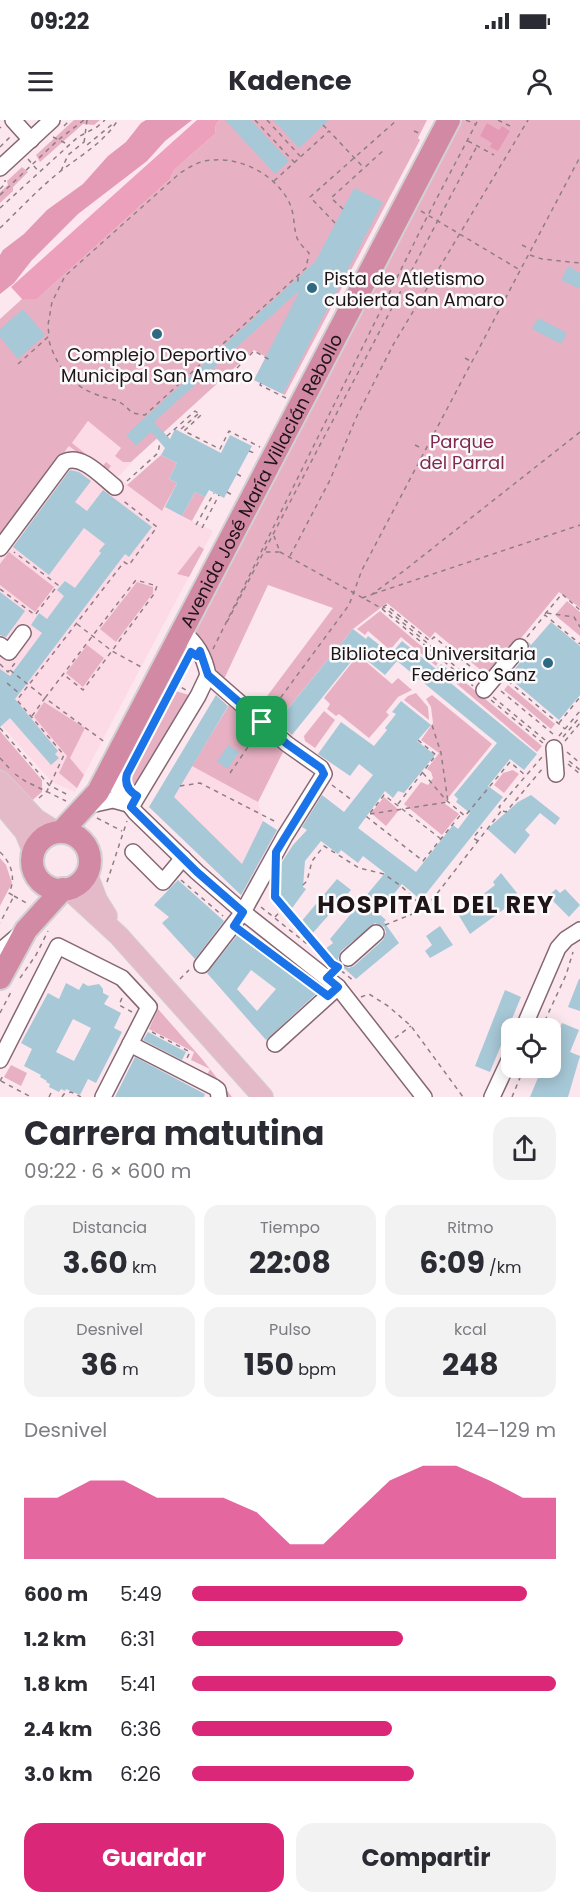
<!DOCTYPE html>
<html lang="es">
<head>
<meta charset="utf-8">
<style>
  body { margin:0; font-family:Poppins,sans-serif; background:#f2f2f3; color:#2b2b33; height:100vh; display:flex; flex-direction:column; font-size:22px; white-space:nowrap }
  * { box-sizing:border-box; margin:0 }
  p { font-size:20px; color:#7c7c81 }
  .icon { flex:none; width:33px; height:33px; fill:none; stroke:currentColor; stroke-width:2; stroke-linecap:round; stroke-linejoin:round }
  .map { position:relative; height:977px; overflow:hidden }
  .panel { display:flex; flex-direction:column; background:#fff; flex:1 }
  .panel>* { flex:none }
  .controls { position:absolute; left:501px; top:898px; display:grid; gap:12px }
  .controls a { display:grid; place-items:center; width:60px; height:60px; border-radius:12px; background:#fff; box-shadow:0 3px 15px #0003; font-size:30px }
  .pin { position:absolute; display:grid; place-items:center; width:51px; height:51px; color:#fff; margin:-26px; border-radius:12px; box-shadow:0 3px 9px #0006 }
  .round { display:grid; place-items:center; flex:none; width:63px; height:63px; border-radius:18px; background:#f2f2f3 }
  .head { display:flex; align-items:center; justify-content:space-between; height:102px; padding:0 24px }
  h1 { font-size:33px; font-weight:700; line-height:45px }
  .figures { display:grid; grid-template-columns:repeat(3,1fr); gap:9px; height:102px; padding:6px 24px }
  .figures div { display:grid; align-content:center; border-radius:15px; background:#f2f2f3; text-align:center }
  .figures b { font-size:30px; font-weight:700 }
  .figures small { font-size:16px; font-weight:400 }
  .figures p { font-size:16px }
  .chart { height:168px; padding:12px 24px }
  .chart p { display:flex; justify-content:space-between }
  .chart svg { width:100%; height:108px; margin-top:6px; fill:#db2777; opacity:.7 }
  .cta { display:flex; gap:12px; margin-top:auto; padding:12px 24px }
  .cta a { flex:1; height:69px; border-radius:18px; background:#db2777; color:#fff; font-size:24px; font-weight:700; line-height:69px; text-align:center }
  .cta a+a { background:#f2f2f3; color:#2b2b33 }
  ul { padding:0 24px; list-style:none; font-size:20px }
  li { display:grid; grid-template-columns:96px 72px 1fr; align-items:center; height:45px }
  li i { height:15px; border-radius:8px; background:#db2777 }
  .status { display:flex; justify-content:space-between; align-items:center; height:42px; padding:0 30px; background:#fff; direction:ltr }
  .status svg { height:16px; fill:currentColor }
  header { display:flex; justify-content:space-between; align-items:center; height:78px; padding:0 24px; background:#fff; font-size:27px; font-weight:700 }
  .map>svg:first-child { display:block }
  .built { fill:#fddbe6 }
  .green { fill:#e8b1c3 }
  .forest { fill:#eca0bb }
  .water { fill:#e499b4 }
  .building { fill:#a7c8d7; fill-rule:evenodd }
  .lines { fill:none; stroke-linecap:round; stroke-linejoin:round }
  .minor-casing { stroke:#856771; stroke-width:18 }
  .major-casing { stroke:#d2d0d1; stroke-width:22 }
  .highway-casing { stroke:#d2d0d1; stroke-width:26 }
  .path { stroke:#8e7e83; stroke-width:1.5; stroke-dasharray:4.5 4.5; stroke-linecap:butt }
  .minor { stroke:#fff; stroke-width:15 }
  .major { stroke:#e4b9c8; stroke-width:20 }
  .highway { stroke:#d28aa4; stroke-width:22 }
  .route-casing { stroke:#fff; stroke-width:12 }
  .route { stroke:#1a73e8; stroke-width:8 }
  .poi-dot { fill:#2d6980; stroke:#fafafa; stroke-width:2 }
  .labels { text-anchor:middle; dominant-baseline:central; stroke-width:5; stroke-linejoin:round; paint-order:stroke }
  .poi-label { font-size:18px; fill:#1f1418; stroke:#fafafa; text-anchor:start }
  .park-label { font-size:18px; fill:#812a50; stroke:#fafafa }
  .street-label { font-size:18px; fill:#1f1418; stroke:#fafafa }
  .district-label { font-size:24px; font-weight:bold; letter-spacing:1.5px; fill:#1f1418; stroke:#fafafa }
</style>
</head>
<body>
<div class="status"><b>09:22</b><svg viewBox="0 0 49 12"><path d="M0 12V9h3v3zM5 12V6h3v6zM10 12V3h3v9zM15 12V0h3v12zM26 1h20v11H26zM47 4h2v5h-2z"/></svg></div>
<header><svg class="icon" aria-label="menu" viewBox="0 0 24 24"><path d="M4 6h16M4 12h16M4 18h16"/></svg>Kadence<svg class="icon" aria-label="person" viewBox="0 0 24 24"><circle cx="12" cy="8" r="4"/><path d="M4 21q1-7 8-7t8 7"/></svg></header>
<div class="map">
<svg width="580" height="977" viewBox="0 0 580 977">
  <rect width="100%" height="100%" fill="#fce7ee"/>
  <g class="built">
    <path d="M91,298l42,43 -15,16 44,34 3,-4 48,24 -138,261 -23,-10 -52,-58v-184z"/>
    <path d="M199,605l-7,41 66,36 5,19 16,10 -34,68 -96,-92z"/>
  </g>
  <g class="green">
    <path d="M74,0h26l-6,5 -11,-1 -43,38 -4,-7z"/>
    <path d="M220,0h207l-9,18 2,2 -135,255 -31,-15 12,-23 -12,-7 -123,112h-8l-8,-6 6,-8 -33,-27 -16,22 30,24 4,-5 5,4 -6,8 -36,-28 -69,94v-221l22,-20h15l133,-120 4,-9 41,-36 1,-10z"/>
    <path d="M459,0h121v488l-21,-16 -70,85 -54,-45 -5,6 -43,-35 -34,26 -77,94 -17,-16 74,-99 -65,-23 -43,92 -4,1 -26,-46v-6z"/>
    <path d="M22,47l6,5 -15,15v4l-13,12v-11l8,-7 -1,-4z"/>
    <path d="M161,335l16,8 -8,16 8,4 -15,28 -35,-26z"/>
    <path d="M195,372l10,5 -13,24 -10,-5z"/>
    <path d="M199,426l5,3 -15,28 -12,-3z"/>
    <path d="M9,432l45,35 -19,25 -35,-27v-21z"/>
    <path d="M137,462l16,5v6l-37,49 -16,-13z"/>
    <path d="M567,481l13,11v24l-25,-21z"/>
    <path d="M380,491l59,50 -3,5 -35,-29 -11,13 -22,-19 -3,4 -8,-6z"/>
    <path d="M87,525l17,13 -21,29 -17,-14z"/>
    <path d="M358,535l34,29 6,-6 14,12 -14,7 -12,15 3,3 -20,23 -30,-24 -3,2 -9,-7 3,-5 -6,-6z"/>
    <path d="M455,554l87,72 -5,6 -86,-73z"/>
    <path d="M508,565l47,39 -4,5 -47,-39z"/>
    <path d="M173,570l19,6 -6,3 -52,86 1,7 -6,-12 2,-10 30,-57 3,2 3,-7 -2,-2z"/>
    <path d="M416,573l12,14 1,13 -25,-20 4,-4z"/>
    <path d="M432,575l60,49 -48,59 15,11 -17,21 -38,-31 17,-22 7,3 5,-7 -2,-6 -4,-3 12,-16 -18,-13 12,-17 -2,-16 -5,-8z"/>
    <path d="M44,582l41,26 -15,30 14,17 -7,13 -18,-15 8,-17 -33,-39z"/>
    <path d="M229,585l54,47 -25,50 -66,-36z"/>
    <path d="M324,591l11,9 -20,28 -10,-7 -1,-5z"/>
    <path d="M0,611l42,49v12l-13,11 -29,-33z"/>
    <path d="M513,650l6,4 -15,19 -10,-8 9,-12z"/>
    <path d="M384,677l15,13 -13,16 -15,-13z"/>
    <path d="M0,738l6,7 6,18 -12,23z"/>
    <path d="M158,889l44,50 30,38h-6l-1,-7 -18,-15 3,-6 -19,-9 3,-8 -45,-23z"/>
    <path d="M11,945l16,8 -6,13 -17,-9z"/>
  </g>
  <path class="forest" d="M197,0h23l-4,4 -1,10 -41,36 -4,9 -133,120h-15l-11,-12z"/>
  <g class="water">
    <path d="M146,0h46l-27,21 -18,20 -69,53 -46,46 -18,23 -14,11v-39l3,-5 21,-16 23,-24 36,-26 25,-28 18,-14 15,-19z"/>
    <path d="M487,3l12,7 3,-4 8,5 -12,20 -8,-4 2,-4 -12,-7z"/>
  </g>
  <g class="building">
    <path d="M225,0h26l38,41 -14,13z"/>
    <path d="M273,0h56l-30,28z"/>
    <path d="M354,68l29,14 -100,192 -29,-14 46,-90 -146,132 16,17 5,-10 46,24 9,-18 22,11 -28,52 -15,-8 -4,7 -10,-5 -13,24 -17,-9 12,-24 -8,-4 8,-16 -16,-8 4,-7 -14,-16 -15,14 -10,-11 189,-173z"/>
    <path d="M568,146l12,7v16l-19,-9z"/>
    <path d="M23,189l22,26 -27,24 -18,-22v-8z"/>
    <path d="M538,198l29,15 -6,11 -29,-15z"/>
    <path d="M70,350l9,2 12,9 -16,21 12,9 16,-21 49,37 -23,30 -4,-3 -110,145 43,52 -3,3 4,4 -8,7 -41,-47 -10,9v-58l10,7 32,-43 -11,-8 8,-12 8,6 17,-23 -7,-6 8,-9 10,7 26,-35 -2,-2 6,-7 -21,-16 -35,47 -36,-28z"/>
    <path d="M0,472l25,19 -19,26 -6,-2z"/>
    <path d="M551,502l29,24v49l-21,25 -51,-43 20,-24 2,-5 -2,-6 3,3z"/>
    <path d="M353,509l13,10 2,-3 23,18 11,-13 34,28 5,-5 12,9 -6,7 90,74 -13,16 -14,-11 -22,27 15,11 -82,103 -19,-16 -24,29 8,7 -2,2 15,21 -43,36 -32,-29 9,-7 -3,-4 55,-66 -22,-17 -5,7 -17,-13 -3,4 -17,-13 -16,20 -2,26 3,2 -16,22 -13,-12 1,-31 15,-23 14,-15 -5,-3 20,-32 22,17 29,-37 -14,-11 -9,12 -32,-22 23,-32 33,24 13,-16 -2,-2 11,-14 -4,-2 9,-11 30,24 -14,16 18,14 -31,38 -6,-2 -5,7 -8,-7 -27,37 58,44 37,-47 5,4 12,-16 -14,-11 2,-3 -4,-4 43,-52 -100,-82 -12,14 -27,-22 -66,82 -15,-13zM375,803l9,4 2,5 -3,8 -29,26 -5,2 -8,-3 -3,-6 3,-8z"/>
    <path d="M216,575l12,11 -54,91 68,67 21,-43 14,9 -36,65 -92,-88z"/>
    <path d="M228,625l11,7 -11,17 -11,-7z"/>
    <path d="M531,675l29,23 -5,7 -15,-12 -15,17 5,5 -15,19 -28,-25 31,-27z"/>
    <path d="M501,753l16,20 -9,7 3,4 -41,30 -12,-20 37,-29 -2,-3z"/>
    <path d="M337,759l14,11 -40,45 -11,-12z"/>
    <path d="M178,760l46,41 -29,38 -33,-36 7,-6 -15,-12z"/>
    <path d="M556,769l4,4 5,-4 15,16 -11,12 -21,-21z"/>
    <path d="M440,806l13,19 -23,13 -5,-7 7,-6 -6,-9z"/>
    <path d="M239,813l79,59 -52,48 -59,-67zM251,850l25,19 -19,22 -20,-22z"/>
    <path d="M579,859h1v32l-12,-4z"/>
    <path d="M66,863l13,7 4,-7 5,3 11,-2 4,5v4l6,3 -5,8 17,9 -7,15 8,4 -26,51 -8,-4 -8,16 -14,-6 -1,2 -4,-2 -2,3 -10,-5 1,-3 -4,-2 1,-1 -7,-4 1,-2 -17,-9 8,-17 -11,-6 27,-50 11,6zM73,899l18,9 -17,33 -18,-9z"/>
    <path d="M505,870l16,7 -31,75 -15,-6z"/>
    <path d="M562,903l17,7 -9,22 10,4 -12,41h-38l12,-29h8v-23l3,1z"/>
    <path d="M148,912l38,20 -4,8 -39,-20z"/>
    <path d="M135,937l70,37 -1,3h-89z"/>
  </g>
  <g class="lines">
    <g class="minor-casing">
      <g id="minor">
        <path d="M13,0l18,20"/>
        <path d="M0,48l52,-48"/>
        <path d="M0,428l64,-86c18,-9 38,15 51,25"/>
        <path d="M0,525l9,7 14,-19"/>
        <path d="M484,570l36,-43"/>
        <path d="M554,628l2,26"/>
        <path d="M111,647l8,24 16,21 62,60 46,40 95,75 86,110"/>
        <path d="M95,684l18,-4 15,4"/>
        <path d="M131,687l67,-111 10,-21c-4,-20 -12,-32 -26,-44"/>
        <path d="M133,732l30,30 20,-24"/>
        <path d="M0,831l19,-16"/>
        <path d="M348,838l28,-25"/>
        <path d="M202,845l41,-53 42,-76 39,-62 -3,-6 -34,-24 -79,-69"/>
        <path d="M523,909l35,-81 8,-9 14,-9"/>
        <path d="M130,924l84,43 4,3 1,7"/>
        <path d="M275,924l63,-57"/>
        <path d="M0,940l58,-114 64,32 27,29 -46,90"/>
        <path d="M492,977l20,-43"/>
      </g>
    </g>
    <g class="major-casing">
      <g id="major">
        <path d="M0,661l36,38 21,13"/>
        <path d="M0,682l25,30 9,22"/>
        <path d="M87,754l10,26 10,16"/>
        <path d="M68,769l51,47 144,161"/>
      </g>
    </g>
    <g class="highway-casing">
      <g id="highway">
        <path id="s1" d="M61,712l37,-40 351,-672"/>
        <circle cx="61" cy="741" r="29"/>
        <path d="M0,858l26,-48 37,-41"/>
      </g>
    </g>
    <g class="path">
      <path d="M87,0l-3,23 3,2 28,-23"/>
      <path d="M255,0l39,42"/>
      <path d="M267,0l33,36"/>
      <path d="M466,0l9,4"/>
      <path d="M498,0l12,6"/>
      <path d="M323,5l5,5"/>
      <path d="M64,6l6,-6"/>
      <path d="M0,8l1,-1"/>
      <path d="M414,11l7,3"/>
      <path d="M53,17l14,7"/>
      <path d="M468,21l26,14"/>
      <path d="M0,27l10,-10"/>
      <path d="M28,39l11,13"/>
      <path d="M61,51l7,-16 16,-13"/>
      <path d="M274,61l55,-50 35,37"/>
      <path d="M0,69l5,-5v-4"/>
      <path d="M0,75l58,-55 26,-20"/>
      <path d="M0,88l78,-71 19,-10 8,-7"/>
      <path d="M343,89l-12,-11 54,-49"/>
      <path d="M421,91l99,59"/>
      <path d="M335,103l-25,-26 87,-77"/>
      <path d="M0,108c20,-19 40,-41 62,-58 21,-16 42,-28 56,-50"/>
      <path d="M522,125l8,4"/>
      <path d="M530,135l12,4 38,4"/>
      <path d="M298,157v8"/>
      <path d="M465,238l7,4"/>
      <path d="M18,244l30,-27h1l-1,-12 4,-23 13,-26 115,-103c7,-4 14,-9 21,-11 33,-9 73,10 88,40 6,12 4,24 8,36 2,5 8,11 12,15l-3,15 -161,147 -13,-2c-15,-17 -18,-11 -37,-19 -25,-9 -41,-32 -47,-57"/>
      <path d="M237,248l17,-17 18,10"/>
      <path d="M261,263l-1,2 26,13"/>
      <path d="M181,309l17,-15"/>
      <path d="M167,316l28,-25 6,4 -17,16 36,18 9,-18 31,16"/>
      <path d="M415,325l8,4"/>
      <path d="M249,331l8,3"/>
      <path d="M237,354l7,4"/>
      <path d="M127,361l31,-28 2,-11"/>
      <path d="M227,372l7,4"/>
      <path d="M196,405l18,-32"/>
      <path d="M202,408l17,-33"/>
      <path d="M266,432h14l-6,-16"/>
      <path d="M280,432l101,56 92,78"/>
      <path d="M290,436l40,-76 26,-62 37,-73 135,-225"/>
      <path d="M0,469l35,26 23,-30 -44,-33"/>
      <path d="M373,474l207,-69"/>
      <path d="M362,478l9,-3 34,-25 175,-138"/>
      <path d="M383,487l3,-2 44,36 4,-4 47,38"/>
      <path d="M382,489l2,-2 89,74"/>
      <path d="M547,493l27,4 6,10"/>
      <path d="M545,494l17,-20 18,16"/>
      <path d="M227,502l250,-476"/>
      <path d="M77,504l35,27 31,17"/>
      <path d="M527,517l18,-22 35,29"/>
      <path d="M213,529l215,-434 50,-95"/>
      <path d="M0,544l8,8 7,-9"/>
      <path d="M10,550l35,28c30,-39 60,-79 91,-118l21,6 -3,8 -71,96 -20,-16"/>
      <path d="M508,561l57,48"/>
      <path d="M7,563l13,11"/>
      <path d="M174,563l12,7"/>
      <path d="M501,571l52,43"/>
      <path d="M170,573l9,-18"/>
      <path d="M493,577l52,43"/>
      <path d="M491,580l52,43"/>
      <path d="M270,592l79,-107 13,-35 218,-413"/>
      <path d="M32,596l13,-18 61,45"/>
      <path d="M559,603l21,-26"/>
      <path d="M0,608l49,57 21,11"/>
      <path d="M559,616l21,-25"/>
      <path d="M563,617l17,-20"/>
      <path d="M565,621l15,-18"/>
      <path d="M567,632l13,11"/>
      <path d="M0,638l10,11"/>
      <path d="M569,641l11,9"/>
      <path d="M568,644l12,10"/>
      <path d="M230,653l27,-39"/>
      <path d="M423,653l23,27 19,16 45,-54 15,13"/>
      <path d="M15,654l10,7 41,20"/>
      <path d="M332,665l21,16"/>
      <path d="M180,666l20,-3 78,40"/>
      <path d="M39,678l8,-7 17,-36 -47,-55 107,-138 5,3 28,-38 -36,-28"/>
      <path d="M398,684l38,-49 -18,-15"/>
      <path d="M503,691l3,1 37,-44"/>
      <path d="M370,694l78,-12 -7,-49 -9,-28"/>
      <path d="M97,698l25,13"/>
      <path d="M441,719l-57,-44 -17,22 56,44 39,-48"/>
      <path d="M478,721l-5,-3 9,-11"/>
      <path d="M0,732c12,12 16,26 9,41l5,3 -14,27"/>
      <path d="M181,760l42,36"/>
      <path d="M276,760v20l56,64"/>
      <path d="M107,762l20,-61"/>
      <path d="M303,765l4,-4 5,-20 12,-15 35,22 25,6 17,12 23,22"/>
      <path d="M14,776l14,8"/>
      <path d="M261,787l66,53"/>
      <path d="M275,797l10,-11"/>
      <path d="M385,805l40,-16 77,-99 -3,-3 43,-50"/>
      <path d="M243,812l70,53"/>
      <path d="M334,845l20,16"/>
      <path d="M20,858l16,-23 12,-24"/>
      <path d="M180,859l9,-9"/>
      <path d="M361,877l8,-3 19,12 23,20 52,71"/>
      <path d="M122,878l-3,7 13,7"/>
      <path d="M0,893l12,-23"/>
      <path d="M541,909l25,-54 7,-23"/>
      <path d="M152,912l38,20 -3,6"/>
      <path d="M395,918l16,-12"/>
      <path d="M0,961l4,-7"/>
      <path d="M1,961l30,16"/>
      <path d="M49,977l4,-8"/>
      <path d="M62,977l2,-3 7,-2 10,5"/>
      <path d="M512,977l12,-29"/>
    </g>
    <use href="#minor" class="minor"/>
    <use href="#major" class="major"/>
    <use href="#highway" class="highway"/>
  </g>
  <g class="lines">
    <g class="route-casing">
      <path id="route" d="M200,531l8,24 79,69 34,24 3,6 -48,78 -1,45 57,67 6,3 -11,11 11,9 -10,9 -94,-70 9,-14 -46,-40 -66,-65 6,-11c-8,-5 -13,-12 -10,-22l64,-122 6,4z"/>
    </g>
    <use href="#route" class="route"/>
  </g>
  <g class="poi-dot">
    <circle cx="312" cy="168" r="6"/>
    <circle cx="157" cy="214" r="6"/>
    <circle cx="548" cy="543" r="6"/>
  </g>
  <g class="labels">
    <g class="poi-label">
      <text x="324" y="158">Pista de Atletismo<tspan x="324" dy="21">cubierta San Amaro</tspan></text>
      <text x="157" y="234" text-anchor="middle">Complejo Deportivo<tspan x="157" dy="21">Municipal San Amaro</tspan></text>
      <text x="536" y="533" text-anchor="end">Biblioteca Universitaria<tspan x="536" dy="21">Federico Sanz</tspan></text>
    </g>
    <g class="park-label">
      <text x="462" y="321">Parque<tspan x="462" dy="21">del Parral</tspan></text>
    </g>
    <g class="street-label">
      <text stroke="none"><textPath href="#s1" startOffset="406">Avenida José María Villacián Rebollo</textPath></text>
    </g>
    <g class="district-label">
      <text x="436" y="784">HOSPITAL DEL REY</text>
    </g>
  </g>
</svg>
<div class="controls">
<a><svg class="icon" aria-label="locate" viewBox="0 0 24 24"><circle cx="12" cy="12" r="6"/><path d="M12 2v4M12 18v4M2 12h4M18 12h4"/></svg></a>
</div>
<div class="pin" style="left:262px;top:602px;background:#1e9e55"><svg class="icon" aria-label="arrive" viewBox="0 0 24 24"><path d="M6 21V4h12l-3 4 3 4H6"/></svg></div>
</div>
<section class="panel">
<div class="head"><div><h1>Carrera matutina</h1><p>09:22 · 6 × 600 m</p></div><a class="round"><svg class="icon" aria-label="share" viewBox="0 0 24 24"><path d="M12 15V3M7 8l5-5 5 5M5 13v7h14v-7"/></svg></a></div>
<div class="figures">
<div><p>Distancia</p><b>3.60<small> km</small></b></div>
<div><p>Tiempo</p><b>22:08</b></div>
<div><p>Ritmo</p><b>6:09<small> /km</small></b></div>
</div>
<div class="figures">
<div><p>Desnivel</p><b>36<small> m</small></b></div>
<div><p>Pulso</p><b>150<small> bpm</small></b></div>
<div><p>kcal</p><b>248</b></div>
</div>
<div class="chart"><p><span>Desnivel</span>124–129 m</p>
<svg viewBox="0 0 160 44" preserveAspectRatio="none"><path d="M0 44V19L10 19L20 12L30 12L40 19L50 19L60 19L70 25L80 38L90 38L100 25L110 12L120 6L130 6L140 12L150 19L160 19V44z"/></svg>
</div>
<ul>
<li><b>600 m</b>5:49<i style="width:92%"></i></li>
<li><b>1.2 km</b>6:31<i style="width:58%"></i></li>
<li><b>1.8 km</b>5:41<i style="width:100%"></i></li>
<li><b>2.4 km</b>6:36<i style="width:55%"></i></li>
<li><b>3.0 km</b>6:26<i style="width:61%"></i></li>
</ul>
<div class="cta"><a>Guardar</a><a>Compartir</a></div>
</section>
</body>
</html>
